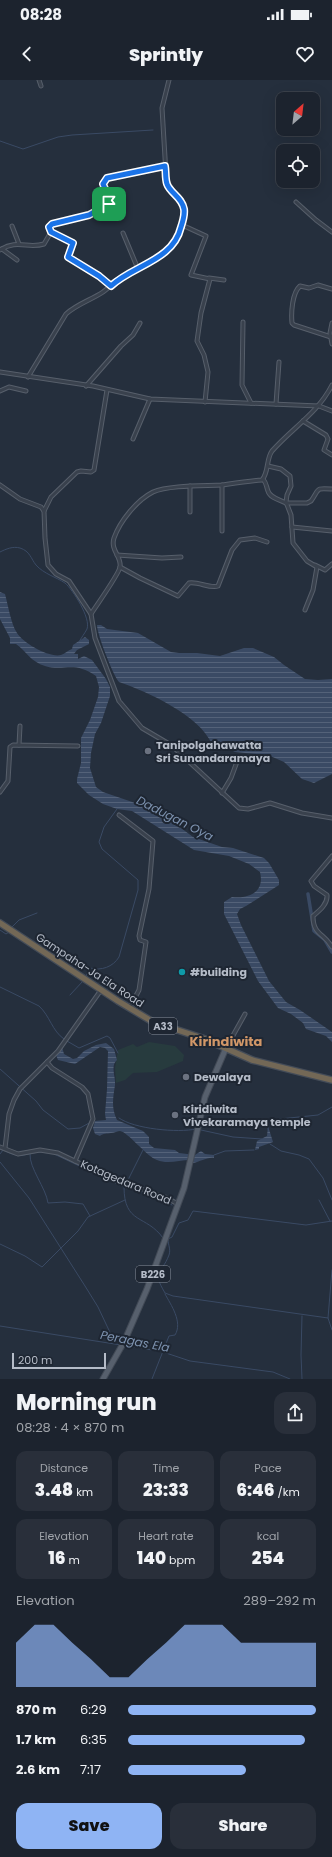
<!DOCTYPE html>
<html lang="en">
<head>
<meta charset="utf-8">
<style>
  body { margin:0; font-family:Poppins,sans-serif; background:#292f3a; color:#f1f3f6; height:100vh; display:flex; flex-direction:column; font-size:15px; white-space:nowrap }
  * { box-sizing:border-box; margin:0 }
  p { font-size:13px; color:#a0a4aa }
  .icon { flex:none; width:22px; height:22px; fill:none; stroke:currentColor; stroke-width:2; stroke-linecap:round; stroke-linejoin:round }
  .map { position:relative; height:1299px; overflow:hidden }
  .drawer { display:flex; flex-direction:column; background:#1c232e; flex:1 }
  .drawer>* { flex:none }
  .needle { width:26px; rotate:28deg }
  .controls { position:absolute; left:276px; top:12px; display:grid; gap:8px }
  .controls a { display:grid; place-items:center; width:44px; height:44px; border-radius:8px; background:#1c232e; box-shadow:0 4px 16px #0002,0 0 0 1px #3a404a; font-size:20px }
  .scale { position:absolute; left:12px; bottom:10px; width:94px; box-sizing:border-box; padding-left:4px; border:2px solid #b5bcc8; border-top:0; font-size:11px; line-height:14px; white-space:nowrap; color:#b5bcc8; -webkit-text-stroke:3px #1e2632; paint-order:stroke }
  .pin { position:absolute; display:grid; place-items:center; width:34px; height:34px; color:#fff; margin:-17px; border-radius:8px; box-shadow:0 2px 6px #0006 }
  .round { display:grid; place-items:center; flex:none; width:42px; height:42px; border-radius:12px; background:#292f3a }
  .head { display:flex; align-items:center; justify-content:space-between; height:68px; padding:0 16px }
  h1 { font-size:22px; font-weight:800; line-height:30px }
  .figures { display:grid; grid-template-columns:repeat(3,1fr); gap:6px; height:68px; padding:4px 16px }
  .figures div { display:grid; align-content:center; border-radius:10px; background:#292f3a; text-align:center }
  .figures b { font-size:17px; font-weight:800 }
  .figures small { font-size:11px; font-weight:400 }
  .figures p { font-size:11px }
  .chart { height:112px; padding:8px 16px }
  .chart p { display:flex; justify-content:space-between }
  .chart svg { width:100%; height:72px; margin-top:4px; fill:#8fb4f4; opacity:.7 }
  .button { display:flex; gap:8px; margin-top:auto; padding:8px 16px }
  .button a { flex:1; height:46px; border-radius:12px; background:#8fb4f4; color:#111; font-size:16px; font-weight:800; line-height:46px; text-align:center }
  .button a+a { background:#292f3a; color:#f1f3f6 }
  ul { padding:0 16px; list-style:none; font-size:13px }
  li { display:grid; grid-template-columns:64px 48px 1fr; align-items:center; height:30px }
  li i { height:10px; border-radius:5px; background:#8fb4f4 }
  .status { display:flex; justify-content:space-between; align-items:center; height:28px; padding:0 20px; background:#1c232e; direction:ltr }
  .status svg { height:11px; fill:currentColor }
  header { display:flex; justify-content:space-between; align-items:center; height:52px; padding:0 16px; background:#1c232e; font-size:18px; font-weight:800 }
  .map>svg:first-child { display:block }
  .grass { fill:#273b3e }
  .water { fill:url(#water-rules) }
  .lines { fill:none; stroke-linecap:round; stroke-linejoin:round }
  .stream { stroke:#3a4a64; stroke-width:1 }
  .canal { stroke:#3a4a64; stroke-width:3.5 }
  .street-casing { stroke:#575f6b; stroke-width:5 }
  .primary-casing { stroke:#424a56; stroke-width:7 }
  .highway-casing { stroke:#444c58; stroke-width:8 }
  .street { stroke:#39414d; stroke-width:3 }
  .primary { stroke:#57606d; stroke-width:5 }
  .highway { stroke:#736856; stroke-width:5.5 }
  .route-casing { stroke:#fff; stroke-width:8 }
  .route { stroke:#1a73e8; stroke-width:5 }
  .worship-dot { fill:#6b7280; stroke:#1e2632; stroke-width:1.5 }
  .culture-dot { fill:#0f9aa8; stroke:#1e2632; stroke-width:1.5 }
  .labels { text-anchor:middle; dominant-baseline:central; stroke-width:4; stroke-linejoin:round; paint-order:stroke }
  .shield { fill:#1e2632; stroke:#888f9b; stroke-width:1 }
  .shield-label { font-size:10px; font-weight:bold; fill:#b5bcc8 }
  .poi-label { font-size:11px; font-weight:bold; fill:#b5bcc8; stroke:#1e2632; text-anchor:start }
  .street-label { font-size:11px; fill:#b5bcc8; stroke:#1e2632 }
  .water-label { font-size:12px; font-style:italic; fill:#7d92af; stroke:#1e2632 }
  .quarter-label { font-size:13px; font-weight:bold; fill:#d19768; stroke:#1e2632 }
</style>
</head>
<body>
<div class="status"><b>08:28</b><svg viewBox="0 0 49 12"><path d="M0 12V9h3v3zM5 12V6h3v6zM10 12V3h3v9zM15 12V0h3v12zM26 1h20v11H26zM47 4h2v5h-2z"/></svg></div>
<header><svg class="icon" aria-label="back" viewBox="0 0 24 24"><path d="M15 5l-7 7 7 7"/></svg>Sprintly<svg class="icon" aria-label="heart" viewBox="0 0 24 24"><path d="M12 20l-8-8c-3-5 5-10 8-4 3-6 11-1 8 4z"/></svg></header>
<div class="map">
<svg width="332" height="1299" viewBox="0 0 332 1299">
  <defs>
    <pattern id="water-rules" width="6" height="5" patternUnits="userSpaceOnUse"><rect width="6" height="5" fill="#3a4a64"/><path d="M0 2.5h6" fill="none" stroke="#546279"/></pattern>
  </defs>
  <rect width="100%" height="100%" fill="#252f3d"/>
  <path class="grass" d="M149,962l26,4 9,9 -1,6 -26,11 -24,1 -8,7 -9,3 -1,-15 3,-18 15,-6 4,3z"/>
  <g class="water">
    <path d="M0,512l5,2c3,11 6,30 12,39 6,10 32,25 44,22 4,-1 7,-5 11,-6l1,-4 12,-8 4,3v4l-12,6 -3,4h4v5l6,-3 8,4 14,19 4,8v9l-9,27 -6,11 -4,19 -1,15 6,19 7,5 38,13 16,11 16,6 20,15 29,10 11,1 31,10 5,5 10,17v5l-33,21 -6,3 -3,5 4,11 28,56 17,21 14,8 32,22v10l-6,-6 -20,-7 -3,-6 -12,-9 -13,-6 -20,-27 -34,-67v-12l8,-5c17,2 33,-5 28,-25l-11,-8 -20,-8 -35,-6 -62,-39 -15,-2 -14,-5 -14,-9 -12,-12v-4l4,-16v-25l9,-18 8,-23 1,-10 -3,-11c-23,-16 -31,-4 -51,-10 -14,-4 -19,-15 -29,-22h-6v-6l-10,-19z"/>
    <path d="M97,545h4l6,4 31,4 33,19 8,1h18l23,3 24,-8h9l21,9 10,8 21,14 13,1 14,-1v95l-18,9 -12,-4 -18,-17 -16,-7 -33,-3 -16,-8h-7c-13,-29 -64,-52 -93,-62 -6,-7 -22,-48 -22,-57z"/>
    <path d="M106,963l8,6 3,11c-7,6 -1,17 -2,25 -2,13 -4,23 2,35l26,11 6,6v7l5,4 21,2 4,3 16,2 6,-4 4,3 9,1v3c-7,-1 -14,4 -21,5v-3c-12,-1 -24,5 -36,0 -11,-4 -29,-28 -37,-29 -2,0 -6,2 -9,2 -4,1 -8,0 -11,3l-5,-2 -2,-6 2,-7 11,-1 -1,-6 2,-25 1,-38 -3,-3 -5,-1 -25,17 -17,-4 -2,-5 6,-8 2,7 9,5 4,-1 7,-7 12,-6z"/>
    <path d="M268,1046l5,16 -14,5v2l-4,1 2,-9 10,-5z"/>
  </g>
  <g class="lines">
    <g class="stream">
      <path d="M0,61l23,8 35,-12 14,-2 81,-5"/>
      <path d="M0,472c6,-3 13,-6 20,-4 10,3 11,11 16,17 8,9 20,12 29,18 8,7 26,35 22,46 -2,4 -6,9 -8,13"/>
      <path d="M12,847l7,-7 18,-7"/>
      <path d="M0,850l6,4 3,-2"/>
      <path d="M86,896l4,-8c11,3 23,-1 29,-11l19,-67v-10l-36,-31 -3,-7 5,-15 13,-18"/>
      <path d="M0,907l39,19c11,10 13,25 25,33"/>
      <path d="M70,915l13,-14"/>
      <path d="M67,961l12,7 28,-12 3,2 8,15"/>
      <path d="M0,989l36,32 7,9 25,19 12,-1 11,-6"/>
      <path d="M119,1038c15,11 59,15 77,11"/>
      <path d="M268,1049l2,-9 48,-5 14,-8"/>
      <path d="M201,1050l32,7 29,2"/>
      <path d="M270,1064l11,7 18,4 10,4 14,19 9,22"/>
      <path d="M0,1074l3,-4c21,11 20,2 40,2"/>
      <path d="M30,1074c-1,14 16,34 18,49l17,-1 18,2 7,12"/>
      <path d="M54,1074l70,33 32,9 16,9"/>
      <path d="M214,1075l11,-4 29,-1"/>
      <path d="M0,1082l29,36 56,88 13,21 17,36"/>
      <path d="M127,1102l16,-32"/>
      <path d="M124,1107c0,38 22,27 39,51"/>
      <path d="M319,1120l11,21"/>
      <path d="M0,1164l25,12 17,11 36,-36 10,-14 37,-17"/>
      <path d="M332,1190l-4,48 4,12"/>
      <path d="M302,1236l-1,39 1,24"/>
      <path d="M328,1238l-155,-22 -8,-3c-14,-24 -4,-17 4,-38 2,-6 -1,-10 -1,-16l4,-2 7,-14 9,-3 5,-9 113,14 26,-4"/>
      <path d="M0,1246l121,19"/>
      <path d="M124,1265l39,7 27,9 83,11 17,7"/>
      <path d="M152,1299l17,-43 6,-1c8,-13 -4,-30 -10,-41"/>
    </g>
    <path class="canal" d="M308,814l6,37 11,9 7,12"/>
    <g class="street-casing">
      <g id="street">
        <path d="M39,0l2,6"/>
        <path d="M296,122l20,18 16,12"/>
        <path d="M182,145l24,11 -15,39 19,4 -9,34 -4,28 7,14 4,17 -3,30"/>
        <path d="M12,146l7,18"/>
        <path d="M51,152l22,11 -5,14 31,19 12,10"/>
        <path d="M123,153l15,36"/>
        <path d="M2,169l15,11"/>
        <path d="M0,170c17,-11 28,-1 44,-6l7,-12 -2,-5 3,-3c13,-5 53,-9 58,-23l-7,-17 4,-6 58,-12"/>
        <path d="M209,198l15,2"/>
        <path d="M243,242l-1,63 9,18"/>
        <path d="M332,243l-2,10 2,11"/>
        <path d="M331,257l-37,-12 -2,-2c-1,-10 0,-30 8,-37l9,2 9,-3 14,4"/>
        <path d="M0,292l93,14 57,13 169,7 13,5"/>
        <path d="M28,297l38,-63c11,-10 25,-14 37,-22 7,-5 12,-11 19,-15 23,-12 53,-22 59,-50 2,-6 4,-12 3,-18 -3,-16 -16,-16 -18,-35l-4,-66 7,-28"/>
        <path d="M86,306l35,-40 12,-11 7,-12"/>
        <path d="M0,311l9,-4 17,4"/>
        <path d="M276,324l3,-42"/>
        <path d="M303,341l23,14 2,4 -4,11 8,5"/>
        <path d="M133,359l17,-40"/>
        <path d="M268,386l13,3 9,7 1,10 -4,9 -1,7 5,13 2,28 14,18 10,6 -4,23 -8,20"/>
        <path d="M263,399c4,5 3,7 5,12 2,7 12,9 18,12"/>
        <path d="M0,405l20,14 21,8 3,4 1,27 3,27 8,9 13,7 22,33 4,24 24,63 23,27 29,17 68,63 9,1 22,-6 32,10 30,5"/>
        <path d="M286,423h21l4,-2c9,-13 4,-13 21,-12"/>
        <path d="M44,431l7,-14 26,-25 4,-1 10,1 3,-2 13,-80"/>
        <path d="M190,432v-26"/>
        <path d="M292,447l40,4"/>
        <path d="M222,451v-46"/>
        <path d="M117,475l45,3 19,-1"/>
        <path d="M315,485l10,5 7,-6"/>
        <path d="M120,487l20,11 38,18 11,-13c9,-2 21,6 29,3l14,-36 8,-10 15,-2 12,4"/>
        <path d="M91,534c5,-8 28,-40 29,-47 2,-10 -10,-17 -6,-29 6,-17 23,-38 39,-46 16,-7 51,-6 69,-7 14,-2 27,-4 40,-5 7,-8 4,-21 10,-29 20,-23 46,-38 60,-66"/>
        <path d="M19,665l1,-19"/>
        <path d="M0,712l8,-11 2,-34 3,-2 65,1"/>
        <path d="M222,713l9,-15 7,-19"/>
        <path d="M119,735l34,26 -4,48 -10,47 1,4 6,2 -7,48 -9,17"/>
        <path d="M332,776l-21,25 3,5 13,9c1,9 -8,16 -14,21 0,19 11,17 19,31"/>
        <path d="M226,968l19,-34"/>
        <path d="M47,982l5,6 30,19 6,7 5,25 -18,42"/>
        <path d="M0,1067l18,7 22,-4 18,3 55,26 52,18 13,7"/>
        <path d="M5,1068l4,-34 5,-14 6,-11 38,-38 43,-61"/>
      </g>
    </g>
    <g class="primary-casing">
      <path id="primary" d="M103,1299l21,-37 23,-53 37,-101 21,-91 21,-49"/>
    </g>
    <g class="highway-casing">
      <path id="highway" d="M0,843l118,78 35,21 52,17 47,21 80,20"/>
    </g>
    <use href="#street" class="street"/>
    <use href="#primary" class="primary"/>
    <use href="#highway" class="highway"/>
  </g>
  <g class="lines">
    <g class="route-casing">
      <path id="route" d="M165,86c1,5 0,12 2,18 3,9 15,13 17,25 1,6 -1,12 -3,18 -8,34 -48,38 -70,59l-12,-10 -31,-19 5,-14 -22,-11 -2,-5 3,-3 37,-9 20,-11 1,-4 -7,-16 4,-6z"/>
    </g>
    <use href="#route" class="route"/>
  </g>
  <g class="worship-dot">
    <circle cx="148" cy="671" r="4"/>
    <circle cx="186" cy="997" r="4"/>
    <circle cx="175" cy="1035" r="4"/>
  </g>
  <circle class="culture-dot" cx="182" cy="892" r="4"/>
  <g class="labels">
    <g class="shield">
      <rect x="149" y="938" width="28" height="16" rx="3"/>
      <rect x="136" y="1186" width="34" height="16" rx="3"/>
    </g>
    <g class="shield-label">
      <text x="163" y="946">A33</text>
      <text x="153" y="1194">B226</text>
    </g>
    <g class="poi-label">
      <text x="156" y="665">Tanipolgahawatta<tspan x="156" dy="13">Sri Sunandaramaya</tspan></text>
      <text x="190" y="892">#building</text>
      <text x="194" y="997">Dewalaya</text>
      <text x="183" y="1029">Kiridiwita<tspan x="183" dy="13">Vivekaramaya temple</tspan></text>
    </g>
    <g class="street-label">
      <text transform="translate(90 890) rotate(33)">Gampaha-Ja Ela Road</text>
      <text transform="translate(126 1102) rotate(23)">Kotagedara Road</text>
    </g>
    <g class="water-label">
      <text transform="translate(175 738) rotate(27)">Dadugan Oya</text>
      <text transform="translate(135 1261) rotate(11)">Peragas Ela</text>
    </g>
    <g class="quarter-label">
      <text x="226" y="961">Kirindiwita</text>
    </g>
  </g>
</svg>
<div class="controls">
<a><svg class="needle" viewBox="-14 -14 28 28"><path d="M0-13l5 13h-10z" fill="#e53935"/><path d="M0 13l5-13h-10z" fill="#a0a4aa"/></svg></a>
<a><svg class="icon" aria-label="locate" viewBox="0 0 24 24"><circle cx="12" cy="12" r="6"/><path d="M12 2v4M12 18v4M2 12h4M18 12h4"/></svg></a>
</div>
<div class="scale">200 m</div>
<div class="pin" style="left:109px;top:124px;background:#1e9e55"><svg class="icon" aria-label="arrive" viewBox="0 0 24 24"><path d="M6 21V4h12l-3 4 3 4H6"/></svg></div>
</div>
<section class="drawer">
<div class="head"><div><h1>Morning run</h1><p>08:28 · 4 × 870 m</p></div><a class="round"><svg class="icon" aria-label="share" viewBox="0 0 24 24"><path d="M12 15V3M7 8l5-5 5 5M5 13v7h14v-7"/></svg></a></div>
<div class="figures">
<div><p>Distance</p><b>3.48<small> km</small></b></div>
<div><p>Time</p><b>23:33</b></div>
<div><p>Pace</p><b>6:46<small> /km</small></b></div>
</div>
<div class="figures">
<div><p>Elevation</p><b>16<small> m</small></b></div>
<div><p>Heart rate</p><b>140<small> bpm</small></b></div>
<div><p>kcal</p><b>254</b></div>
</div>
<div class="chart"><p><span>Elevation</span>289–292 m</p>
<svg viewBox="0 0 160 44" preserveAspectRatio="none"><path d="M0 44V17L10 6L20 6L30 17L40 27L50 38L60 38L70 27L80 17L90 6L100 6L110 6L120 17L130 17L140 17L150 17L160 17V44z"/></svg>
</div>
<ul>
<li><b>870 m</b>6:29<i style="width:100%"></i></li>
<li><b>1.7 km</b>6:35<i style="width:94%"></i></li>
<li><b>2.6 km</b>7:17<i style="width:63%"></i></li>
</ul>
<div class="button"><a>Save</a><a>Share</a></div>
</section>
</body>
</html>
